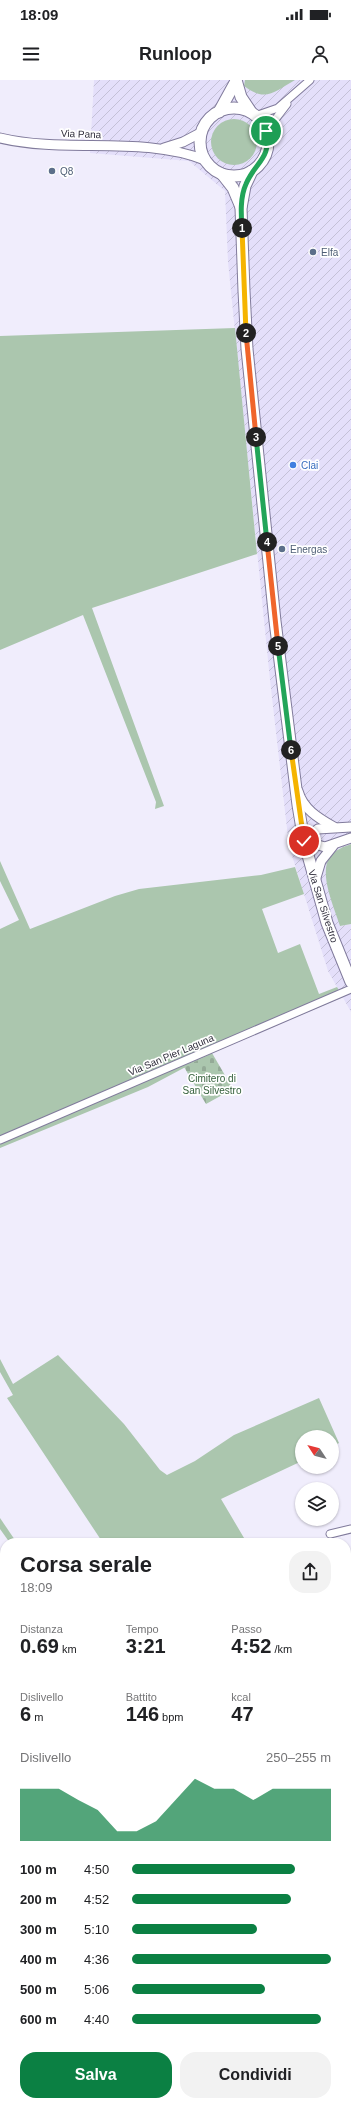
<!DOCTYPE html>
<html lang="it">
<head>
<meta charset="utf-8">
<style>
  body { margin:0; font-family:Arial,sans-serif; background:#f2f2f2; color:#202124; height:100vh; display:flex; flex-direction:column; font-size:15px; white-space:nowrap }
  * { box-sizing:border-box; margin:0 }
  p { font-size:13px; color:#757577 }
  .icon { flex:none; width:22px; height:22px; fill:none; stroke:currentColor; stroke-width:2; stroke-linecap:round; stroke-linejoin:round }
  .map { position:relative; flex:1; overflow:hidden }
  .drawer { position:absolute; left:0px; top:1458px; width:351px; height:568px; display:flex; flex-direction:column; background:#fff; border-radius:16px 16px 0 0; box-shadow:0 1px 3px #0004 }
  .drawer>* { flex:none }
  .needle { width:26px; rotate:306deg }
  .tools { position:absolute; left:295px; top:1350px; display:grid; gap:8px }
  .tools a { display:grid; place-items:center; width:44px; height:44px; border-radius:50%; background:#fff; box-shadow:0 1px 3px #0004; font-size:20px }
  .pin { position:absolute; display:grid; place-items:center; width:34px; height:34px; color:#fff; margin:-17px; border:2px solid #fff; border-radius:50%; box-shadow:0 1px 4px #0007 }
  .km { position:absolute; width:20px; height:20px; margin:-10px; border-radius:50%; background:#222; color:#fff; font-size:11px; line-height:20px; text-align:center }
  .round { display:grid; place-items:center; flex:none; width:42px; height:42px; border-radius:16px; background:#f2f2f2 }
  .overview { display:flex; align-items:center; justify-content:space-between; height:68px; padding:0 20px }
  h1 { font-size:22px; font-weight:600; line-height:30px }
  .stats { display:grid; grid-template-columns:repeat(3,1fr); gap:6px; height:68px; padding:4px 20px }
  .stats div { display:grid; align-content:center }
  .stats b { font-size:20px; font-weight:600 }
  .stats small { font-size:11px; font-weight:400 }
  .stats p { font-size:11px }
  .chart { height:112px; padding:8px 20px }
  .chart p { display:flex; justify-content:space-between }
  .chart svg { width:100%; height:72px; margin-top:4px; fill:#0b8043; opacity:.7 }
  .cta { display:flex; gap:8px; margin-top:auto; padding:8px 20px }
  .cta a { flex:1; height:46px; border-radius:16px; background:#0b8043; color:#fff; font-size:16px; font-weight:600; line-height:46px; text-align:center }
  .cta a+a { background:#f2f2f2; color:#202124 }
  ul { padding:0 20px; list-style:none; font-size:13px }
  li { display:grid; grid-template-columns:64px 48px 1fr; align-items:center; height:30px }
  li i { height:10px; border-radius:5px; background:#0b8043 }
  .status { display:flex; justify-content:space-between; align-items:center; height:28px; padding:0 20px; background:#fff; direction:ltr }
  .status svg { height:11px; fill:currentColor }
  header { display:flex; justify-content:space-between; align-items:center; height:52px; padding:0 20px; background:#fff; font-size:18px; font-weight:600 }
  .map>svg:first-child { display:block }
  .industrial { fill:url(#industrial-furrows) }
  .grass { fill:#abc6ae }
  .cemetery { fill:url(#cemetery-stones) }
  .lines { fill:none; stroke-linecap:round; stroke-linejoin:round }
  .stream { stroke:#6c7b92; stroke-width:2 }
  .minor-casing { stroke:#817b9c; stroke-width:9 }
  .tertiary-casing { stroke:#817b9c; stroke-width:11 }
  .primary-casing { stroke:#817b9c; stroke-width:13 }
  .minor { stroke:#fff; stroke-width:7 }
  .tertiary { stroke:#fff; stroke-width:9 }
  .primary { stroke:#fff; stroke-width:11 }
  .split-1-casing { stroke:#fff; stroke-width:8 }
  .split-2-casing { stroke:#fff; stroke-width:8 }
  .split-3-casing { stroke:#fff; stroke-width:8 }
  .split-4-casing { stroke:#fff; stroke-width:8 }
  .split-5-casing { stroke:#fff; stroke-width:8 }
  .split-6-casing { stroke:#fff; stroke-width:8 }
  .split-7-casing { stroke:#fff; stroke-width:8 }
  .split-1 { stroke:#22a559; stroke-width:5 }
  .split-2 { stroke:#f5b400; stroke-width:5 }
  .split-3 { stroke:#f0652b; stroke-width:5 }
  .split-4 { stroke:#22a559; stroke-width:5 }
  .split-5 { stroke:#f0652b; stroke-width:5 }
  .split-6 { stroke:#22a559; stroke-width:5 }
  .split-7 { stroke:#f5b400; stroke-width:5 }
  .service-dot { fill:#5c6f8a; stroke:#fff; stroke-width:1.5 }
  .shop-dot { fill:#3f7fe0; stroke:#fff; stroke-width:1.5 }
  .labels { text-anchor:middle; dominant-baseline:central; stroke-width:3.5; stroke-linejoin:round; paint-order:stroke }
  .street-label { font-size:10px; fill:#312f3d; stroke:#fff }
  .service-label { font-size:10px; fill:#4e5e75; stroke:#fff; text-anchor:start }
  .shop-label { font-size:10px; fill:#366cbe; stroke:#fff; text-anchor:start }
  .park-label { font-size:10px; fill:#35603c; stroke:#fff }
</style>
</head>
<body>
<div class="status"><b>18:09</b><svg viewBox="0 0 49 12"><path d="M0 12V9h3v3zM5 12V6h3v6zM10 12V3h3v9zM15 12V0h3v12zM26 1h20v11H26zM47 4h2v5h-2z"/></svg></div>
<header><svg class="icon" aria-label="menu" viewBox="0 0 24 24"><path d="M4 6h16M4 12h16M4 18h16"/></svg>Runloop<svg class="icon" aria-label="person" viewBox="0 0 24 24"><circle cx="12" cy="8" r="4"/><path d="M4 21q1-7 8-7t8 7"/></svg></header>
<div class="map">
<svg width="351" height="2026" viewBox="0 0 351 2026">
  <defs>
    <pattern id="industrial-furrows" width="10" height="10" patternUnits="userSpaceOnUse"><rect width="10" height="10" fill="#e4dffa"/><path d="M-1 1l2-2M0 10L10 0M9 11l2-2" fill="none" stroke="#c4c0d7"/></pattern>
    <pattern id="cemetery-stones" width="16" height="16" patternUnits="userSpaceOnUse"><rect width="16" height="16" fill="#abc6ae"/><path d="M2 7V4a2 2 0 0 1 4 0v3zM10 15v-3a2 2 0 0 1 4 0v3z" fill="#94aa97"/></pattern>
  </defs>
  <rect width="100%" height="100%" fill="#f0edfc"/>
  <path class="industrial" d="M94,0h257v764l-14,6 4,76 10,-2v88l-23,-41 -39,-125 -19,-166 -42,-418 -3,-71 -36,-30 -99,-8z"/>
  <g class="grass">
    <path d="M245,0h50c-20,11 -29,23 -51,6z"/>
    <circle cx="234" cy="62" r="23"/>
    <path d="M235,248l22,226 -165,54 72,198 -9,3 1,-7 -73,-187 -83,35v-314z"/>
    <path d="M351,764v80l-11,2c-5,-17 -22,-53 -10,-69 5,-7 13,-10 21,-13z"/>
    <path d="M0,781l30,68 85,-33 24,-7 122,-14 34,-8 9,27 -42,15 16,44 22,-9 19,50 18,-7 6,10 -131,56 -64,34 -148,61v-219l19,-9 -19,-39z"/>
    <path d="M58,1275l66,69 36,46 7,5 28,-14 39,-26 85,-37 20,45 -7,4v-10h-30v24l-81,38 26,44h-144l-96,-145 6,-3 -13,-23v-13l13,25z"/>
    <path d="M0,1438l17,25h-7l-10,-14z"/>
    <path d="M346,1546l5,10v117l-5,3z"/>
    <path d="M346,1867l5,16v43l-5,-11z"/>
  </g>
  <path class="cemetery" d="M212,973l21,36 -27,15 -22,-37z"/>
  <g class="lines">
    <g class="stream">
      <path d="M0,1612l5,9"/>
      <path d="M346,1890l5,14"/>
    </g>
    <g class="minor-casing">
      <g id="minor">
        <path d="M255,36l23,-8 32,-28"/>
        <path d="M267,69l7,-28 13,-17"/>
        <path d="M0,1060l351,-151"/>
        <path d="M330,1454l21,-5"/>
        <path d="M346,1669l5,-3"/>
        <path d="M0,1902l5,4"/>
        <path d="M143,2021l6,5"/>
      </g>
    </g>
    <g class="tertiary-casing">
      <g id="tertiary">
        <path d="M0,58c67,16 140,-3 205,22"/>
        <path d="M164,68l19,-6 19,-10"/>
        <path d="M298,711c5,18 20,27 36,36"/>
        <path d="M351,747l-33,2 -14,12 21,6 26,-9"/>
        <path d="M315,801l6,-20 12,-15"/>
      </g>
    </g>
    <g class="primary-casing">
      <g id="primary">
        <path d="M236,0l5,17 10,15"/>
        <circle cx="234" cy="62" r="34"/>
        <path d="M219,32l17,-31"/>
        <path d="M252,91l-7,15 -4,22 3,83 3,58 28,272 23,184 6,36 23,82 24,59"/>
        <path d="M222,94l11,14 8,19"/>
      </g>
    </g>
    <use href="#minor" class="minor"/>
    <use href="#tertiary" class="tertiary"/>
    <use href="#primary" class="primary"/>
  </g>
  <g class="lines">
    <g class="split-1-casing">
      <path id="split-1" d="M242,148c-1,-14 -2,-31 4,-44 9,-22 26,-25 20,-53"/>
    </g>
    <g class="split-2-casing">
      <path id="split-2" d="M242,148l4,105"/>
    </g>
    <g class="split-3-casing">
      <path id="split-3" d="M246,253l10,104"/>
    </g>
    <g class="split-4-casing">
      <path id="split-4" d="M256,357l11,105"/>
    </g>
    <g class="split-5-casing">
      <path id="split-5" d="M267,462l11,104"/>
    </g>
    <g class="split-6-casing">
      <path id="split-6" d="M278,566l13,104"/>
    </g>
    <g class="split-7-casing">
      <path id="split-7" d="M291,670l13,91"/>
    </g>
    <use href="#split-1" class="split-1"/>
    <use href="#split-2" class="split-2"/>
    <use href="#split-3" class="split-3"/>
    <use href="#split-4" class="split-4"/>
    <use href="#split-5" class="split-5"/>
    <use href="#split-6" class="split-6"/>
    <use href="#split-7" class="split-7"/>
  </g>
  <g class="service-dot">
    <circle cx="52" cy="91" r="4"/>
    <circle cx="313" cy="172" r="4"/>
    <circle cx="282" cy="469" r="4"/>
  </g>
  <circle class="shop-dot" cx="293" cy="385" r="4"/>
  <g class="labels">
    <g class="street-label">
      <text transform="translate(81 54) rotate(2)">Via Pana</text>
      <text transform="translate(323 826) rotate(72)">Via San Silvestro</text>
      <text transform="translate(171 975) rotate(-23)">Via San Pier Laguna</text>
    </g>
    <g class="service-label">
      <text x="60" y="91">Q8</text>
      <text x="321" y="172">Elfa</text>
      <text x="290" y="469">Energas</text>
    </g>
    <g class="shop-label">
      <text x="301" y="385">Clai</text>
    </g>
    <g class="park-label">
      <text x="212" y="998">Cimitero di<tspan x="212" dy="12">San Silvestro</tspan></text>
    </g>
  </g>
</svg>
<div class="tools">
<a><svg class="needle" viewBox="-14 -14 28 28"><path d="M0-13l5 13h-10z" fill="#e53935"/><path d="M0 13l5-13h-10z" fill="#757577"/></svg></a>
<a><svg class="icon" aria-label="layers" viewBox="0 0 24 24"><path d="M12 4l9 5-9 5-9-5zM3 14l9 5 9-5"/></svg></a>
</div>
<div class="pin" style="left:266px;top:51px;background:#1e9e55"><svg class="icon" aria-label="arrive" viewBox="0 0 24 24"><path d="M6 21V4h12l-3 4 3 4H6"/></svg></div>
<div class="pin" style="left:304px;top:761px;background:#d93025"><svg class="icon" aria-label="check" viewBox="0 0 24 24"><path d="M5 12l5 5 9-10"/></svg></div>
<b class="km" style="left:242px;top:148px">1</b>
<b class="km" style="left:246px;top:253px">2</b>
<b class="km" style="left:256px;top:357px">3</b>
<b class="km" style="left:267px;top:462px">4</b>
<b class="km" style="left:278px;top:566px">5</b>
<b class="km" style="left:291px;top:670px">6</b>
<section class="drawer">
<div class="overview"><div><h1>Corsa serale</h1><p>18:09</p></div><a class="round"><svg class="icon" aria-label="share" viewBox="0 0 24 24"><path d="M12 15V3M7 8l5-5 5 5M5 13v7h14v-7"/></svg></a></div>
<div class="stats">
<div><p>Distanza</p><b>0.69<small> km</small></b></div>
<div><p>Tempo</p><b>3:21</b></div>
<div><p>Passo</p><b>4:52<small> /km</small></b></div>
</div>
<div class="stats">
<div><p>Dislivello</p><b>6<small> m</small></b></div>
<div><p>Battito</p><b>146<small> bpm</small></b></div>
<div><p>kcal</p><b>47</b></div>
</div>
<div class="chart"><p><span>Dislivello</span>250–255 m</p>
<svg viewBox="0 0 160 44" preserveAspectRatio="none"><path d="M0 44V12L10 12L20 12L30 19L40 25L50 38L60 38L70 32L80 19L90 6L100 12L110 12L120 19L130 12L140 12L150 12L160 12V44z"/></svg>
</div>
<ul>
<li><b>100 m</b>4:50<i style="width:82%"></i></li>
<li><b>200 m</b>4:52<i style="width:80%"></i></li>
<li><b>300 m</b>5:10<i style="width:63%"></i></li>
<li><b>400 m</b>4:36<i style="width:100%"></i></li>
<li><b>500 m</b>5:06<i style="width:67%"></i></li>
<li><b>600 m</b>4:40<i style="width:95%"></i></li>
</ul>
<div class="cta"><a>Salva</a><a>Condividi</a></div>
</section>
</div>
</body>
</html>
